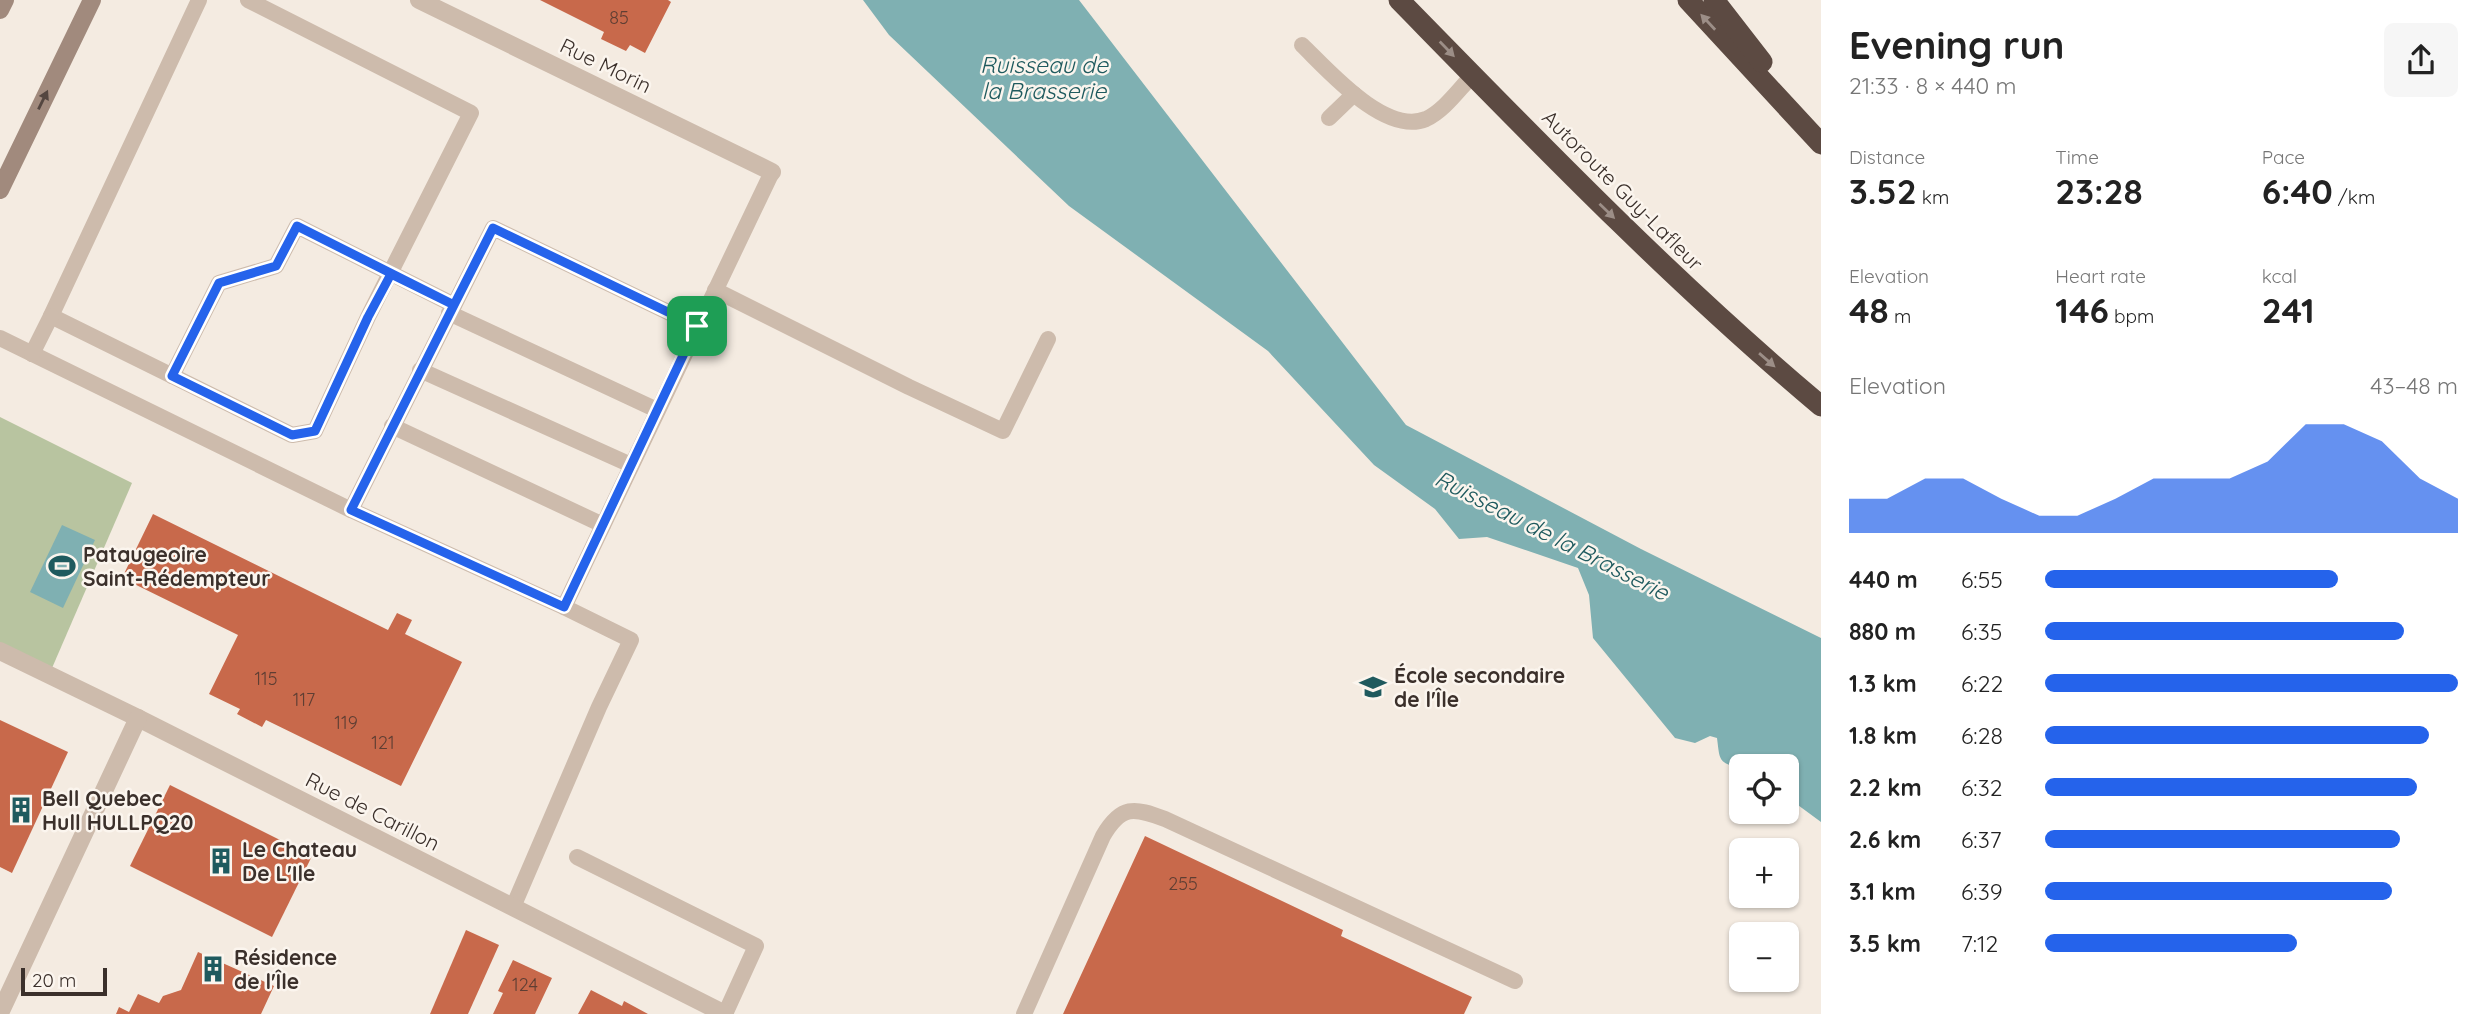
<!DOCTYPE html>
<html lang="en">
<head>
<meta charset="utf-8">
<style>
  body { margin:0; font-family:Quicksand,sans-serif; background:#f6f6f6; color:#222; height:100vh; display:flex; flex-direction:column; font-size:26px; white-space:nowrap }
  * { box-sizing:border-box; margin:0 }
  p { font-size:23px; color:#767676 }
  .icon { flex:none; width:38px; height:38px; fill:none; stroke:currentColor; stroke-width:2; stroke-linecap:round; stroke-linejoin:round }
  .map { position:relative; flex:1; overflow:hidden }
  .drawer { display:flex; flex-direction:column; background:#fff; width:665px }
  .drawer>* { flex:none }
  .tools { position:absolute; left:1729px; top:754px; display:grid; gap:14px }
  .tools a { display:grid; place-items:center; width:70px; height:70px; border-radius:10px; background:#fff; box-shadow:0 2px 5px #0004; font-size:35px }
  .scale { position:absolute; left:21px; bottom:18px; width:86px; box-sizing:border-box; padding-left:7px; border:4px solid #3b302b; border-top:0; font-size:19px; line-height:24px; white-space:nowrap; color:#3b302b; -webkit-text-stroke:5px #fbf5ee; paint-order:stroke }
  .pin { position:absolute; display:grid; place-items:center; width:60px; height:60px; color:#fff; margin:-30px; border-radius:14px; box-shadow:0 4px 10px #0006 }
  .round { display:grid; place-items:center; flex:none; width:74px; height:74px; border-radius:10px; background:#f6f6f6 }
  .head { display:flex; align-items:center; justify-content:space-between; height:119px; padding:0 28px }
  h1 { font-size:38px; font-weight:800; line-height:52px }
  .figures { display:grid; grid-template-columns:repeat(3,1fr); gap:10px; height:119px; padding:7px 28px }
  .figures div { display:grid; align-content:center }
  .figures b { font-size:35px; font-weight:800 }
  .figures small { font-size:19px; font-weight:400 }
  .figures p { font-size:19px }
  .chart { height:196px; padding:14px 28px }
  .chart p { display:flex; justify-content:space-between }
  .chart svg { width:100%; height:126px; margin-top:7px; fill:#2563eb; opacity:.7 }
  ul { padding:0 28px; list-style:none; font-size:23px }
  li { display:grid; grid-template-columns:112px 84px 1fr; align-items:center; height:52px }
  li i { height:18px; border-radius:9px; background:#2563eb }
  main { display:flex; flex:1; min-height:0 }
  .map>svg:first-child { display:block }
  .green { fill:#b8c4a0 }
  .water { fill:#7fb0b2 }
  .building { fill:#c8694b }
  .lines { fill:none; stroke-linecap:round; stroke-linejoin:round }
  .service { stroke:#cdbbac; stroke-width:16 }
  .minor { stroke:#cdbbac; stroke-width:18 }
  .secondary { stroke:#a18a7d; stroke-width:18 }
  .motorway { stroke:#5c4a42; stroke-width:21 }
  .oneway { fill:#9c8e87 }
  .oneway2 { fill:#544640 }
  .route-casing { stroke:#fff; stroke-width:14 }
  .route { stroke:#2563eb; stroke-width:9 }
  .labels { text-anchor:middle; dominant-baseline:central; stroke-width:5; stroke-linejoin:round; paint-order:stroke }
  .number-label { font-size:18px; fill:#5e3e33 }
  .street-label { font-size:21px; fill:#3b302b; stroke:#fbf5ee }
  .poi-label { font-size:21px; font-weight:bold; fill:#3b302b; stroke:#fbf5ee; text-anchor:start }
  .water-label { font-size:23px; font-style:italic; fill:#1f5a5e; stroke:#fbf5ee }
</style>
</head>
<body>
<main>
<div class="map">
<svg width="1821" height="1014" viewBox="0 0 1821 1014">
  <rect width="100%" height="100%" fill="#f4ebe1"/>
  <path class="green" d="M0,417l132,66 -83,192 -49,-24z"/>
  <g class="water">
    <path d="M863,0h216l327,425 235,124 180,89v184l-34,-25v-31h-46v3c-23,-7 -21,-8 -24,-31l-7,-2 -15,7 -20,-5 -82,-100 -4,-43 -11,-27 -91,-31 -28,2 -24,-30 -61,-44 -106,-114 -199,-145 -180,-171z"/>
    <path d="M62,525l33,15 -32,68 -33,-16z"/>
  </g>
  <g class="building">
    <path d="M540,0h128l3,2 -26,51 -15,-8 -4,6 -25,-12 3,-7z"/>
    <path d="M153,514l235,116 9,-17 15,7 -7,14 57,28 -61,124 -135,-66 -4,7 -25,-13 3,-5 -31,-15 29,-59 -116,-57z"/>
    <path d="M0,720l68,32 -56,121 -12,-6z"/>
    <path d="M170,785l142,71 -40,81 -142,-71z"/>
    <path d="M1145,836l198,94 -2,6 131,61 -8,17h-401z"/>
    <path d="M466,930l33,15 -31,69h-38z"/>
    <path d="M198,952l76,34 -13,28h-145l3,-7 10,5 9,-18 21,9 4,-7 18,-6z"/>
    <path d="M513,960l39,18 -17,36h-42l10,-21 -5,-2z"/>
    <path d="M591,990l31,16 2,-5 24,13h-70z"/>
  </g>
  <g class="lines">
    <g class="service">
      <path d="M199,0l-148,316 241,119 23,-4 53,-114 103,-204 -223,-113"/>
      <path d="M1302,45c26,25 83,91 124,74 18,-8 33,-30 47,-44"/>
      <path d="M1329,118l25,-24"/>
      <path d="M715,290l194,97 94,44 45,-92"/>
      <path d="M449,313l208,97"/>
      <path d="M0,338l351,172"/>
      <path d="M32,354l19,-38"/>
      <path d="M420,370l211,95"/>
      <path d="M172,376l47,-93 57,-17 21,-40 157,79"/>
      <path d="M392,426l211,99"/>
      <path d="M564,607l-213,-97 142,-282 204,98"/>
      <path d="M577,857l179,89 -31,68"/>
      <path d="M513,907l86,-200 32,-67 -67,-33 208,-435"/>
      <path d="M1024,1014l79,-178c18,-31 31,-29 62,-17l350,162"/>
    </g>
    <g class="minor">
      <path d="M419,0l353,172"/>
      <path d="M0,651l138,67 587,296"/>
      <path d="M0,1013l138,-295"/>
    </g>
    <g class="secondary">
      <path d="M0,10l5,-10"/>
      <path d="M0,190l92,-190"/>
    </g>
    <g class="motorway">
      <path d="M1399,0c137,140 272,280 422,406"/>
      <path d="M1688,0l133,144"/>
      <path d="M1714,0l48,62"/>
    </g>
  </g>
  <defs><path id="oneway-solid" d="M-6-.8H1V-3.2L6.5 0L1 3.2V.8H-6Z" transform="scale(1.75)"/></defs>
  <g class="oneway">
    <use href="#oneway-solid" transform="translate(1708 22) rotate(-133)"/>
    <use href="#oneway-solid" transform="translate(1447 49) rotate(46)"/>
    <use href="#oneway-solid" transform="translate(1607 211) rotate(44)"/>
    <use href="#oneway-solid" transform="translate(1767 360) rotate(41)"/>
  </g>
  <use class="oneway2" href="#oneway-solid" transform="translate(43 100) rotate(-64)"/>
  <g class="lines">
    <g class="route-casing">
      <path id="route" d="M697,326l-204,-98 -39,77 -157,-79 -21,40 -57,17 -47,93 120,59 23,-4 53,-114 23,-43 63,31 -103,205 213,97 133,-281"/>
    </g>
    <use href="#route" class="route"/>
  </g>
  <defs>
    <g id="stadium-bare" transform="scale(2.1)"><path d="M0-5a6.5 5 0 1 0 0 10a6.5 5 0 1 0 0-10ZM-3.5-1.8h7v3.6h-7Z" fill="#1f5a5e" stroke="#fbf5ee" stroke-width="2.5" paint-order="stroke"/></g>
    <g id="school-bare" transform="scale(2.1)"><path d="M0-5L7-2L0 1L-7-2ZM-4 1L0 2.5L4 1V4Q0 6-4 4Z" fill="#1f5a5e" stroke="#fbf5ee" stroke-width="2.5" paint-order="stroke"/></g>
    <g id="building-bare" transform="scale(2.1)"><path d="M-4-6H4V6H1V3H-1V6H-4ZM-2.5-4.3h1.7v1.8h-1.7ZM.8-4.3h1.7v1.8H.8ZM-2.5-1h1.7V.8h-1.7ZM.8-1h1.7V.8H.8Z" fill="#1f5a5e" stroke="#fbf5ee" stroke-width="2.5" paint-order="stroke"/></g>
  </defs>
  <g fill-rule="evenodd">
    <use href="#stadium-bare" x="62" y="566"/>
    <use href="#school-bare" x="1373" y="687"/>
    <use href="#building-bare" x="21" y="810"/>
    <use href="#building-bare" x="221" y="861"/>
    <use href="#building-bare" x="213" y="969"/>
  </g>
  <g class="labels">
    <g class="number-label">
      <text x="619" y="17">85</text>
      <text x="266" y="678">115</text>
      <text x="304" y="699">117</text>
      <text x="346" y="722">119</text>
      <text x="383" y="742">121</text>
      <text x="1183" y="883">255</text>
      <text x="525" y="984">124</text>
    </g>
    <g class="street-label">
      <text transform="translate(606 65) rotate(26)">Rue Morin</text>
      <text transform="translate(1623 190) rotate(45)">Autoroute Guy-Lafleur</text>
      <text transform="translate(373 811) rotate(27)">Rue de Carillon</text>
    </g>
    <g class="poi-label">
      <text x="83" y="554">Pataugeoire<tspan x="83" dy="24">Saint-Rédempteur</tspan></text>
      <text x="1394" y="675">École secondaire<tspan x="1394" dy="24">de l'Île</tspan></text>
      <text x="42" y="798">Bell Quebec<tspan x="42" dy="24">Hull HULLPQ20</tspan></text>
      <text x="242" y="849">Le Chateau<tspan x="242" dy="24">De L'Ile</tspan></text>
      <text x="234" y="957">Résidence<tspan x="234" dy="24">de l'Île</tspan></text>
    </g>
    <g class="water-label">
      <text x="1044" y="64">Ruisseau de<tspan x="1044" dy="26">la Brasserie</tspan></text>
      <text transform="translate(1552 535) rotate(27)">Ruisseau de la Brasserie</text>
    </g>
  </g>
</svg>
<div class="tools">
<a><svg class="icon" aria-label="locate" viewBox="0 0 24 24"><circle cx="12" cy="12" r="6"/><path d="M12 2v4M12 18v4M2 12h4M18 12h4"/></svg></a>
<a>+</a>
<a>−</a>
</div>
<div class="scale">20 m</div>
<div class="pin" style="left:697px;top:326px;background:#1e9e55"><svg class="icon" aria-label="arrive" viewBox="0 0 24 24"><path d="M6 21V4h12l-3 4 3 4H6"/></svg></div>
</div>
<section class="drawer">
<div class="head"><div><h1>Evening run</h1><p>21:33 · 8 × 440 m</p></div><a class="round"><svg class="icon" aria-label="share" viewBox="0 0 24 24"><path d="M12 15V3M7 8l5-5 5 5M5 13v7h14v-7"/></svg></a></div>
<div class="figures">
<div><p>Distance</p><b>3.52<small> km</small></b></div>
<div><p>Time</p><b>23:28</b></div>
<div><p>Pace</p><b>6:40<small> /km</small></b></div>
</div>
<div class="figures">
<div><p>Elevation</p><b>48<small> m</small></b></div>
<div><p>Heart rate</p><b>146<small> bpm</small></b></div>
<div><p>kcal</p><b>241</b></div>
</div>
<div class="chart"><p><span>Elevation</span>43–48 m</p>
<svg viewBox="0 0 160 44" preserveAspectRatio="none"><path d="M0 44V32L10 32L20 25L30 25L40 32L50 38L60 38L70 32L80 25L90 25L100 25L110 19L120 6L130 6L140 12L150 25L160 32V44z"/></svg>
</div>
<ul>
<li><b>440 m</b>6:55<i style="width:71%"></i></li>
<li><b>880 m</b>6:35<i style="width:87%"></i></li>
<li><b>1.3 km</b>6:22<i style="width:100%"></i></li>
<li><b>1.8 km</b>6:28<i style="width:93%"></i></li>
<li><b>2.2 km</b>6:32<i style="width:90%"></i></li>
<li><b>2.6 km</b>6:37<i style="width:86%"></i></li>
<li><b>3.1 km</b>6:39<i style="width:84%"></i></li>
<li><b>3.5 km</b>7:12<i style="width:61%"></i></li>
</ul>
</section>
</main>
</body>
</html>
